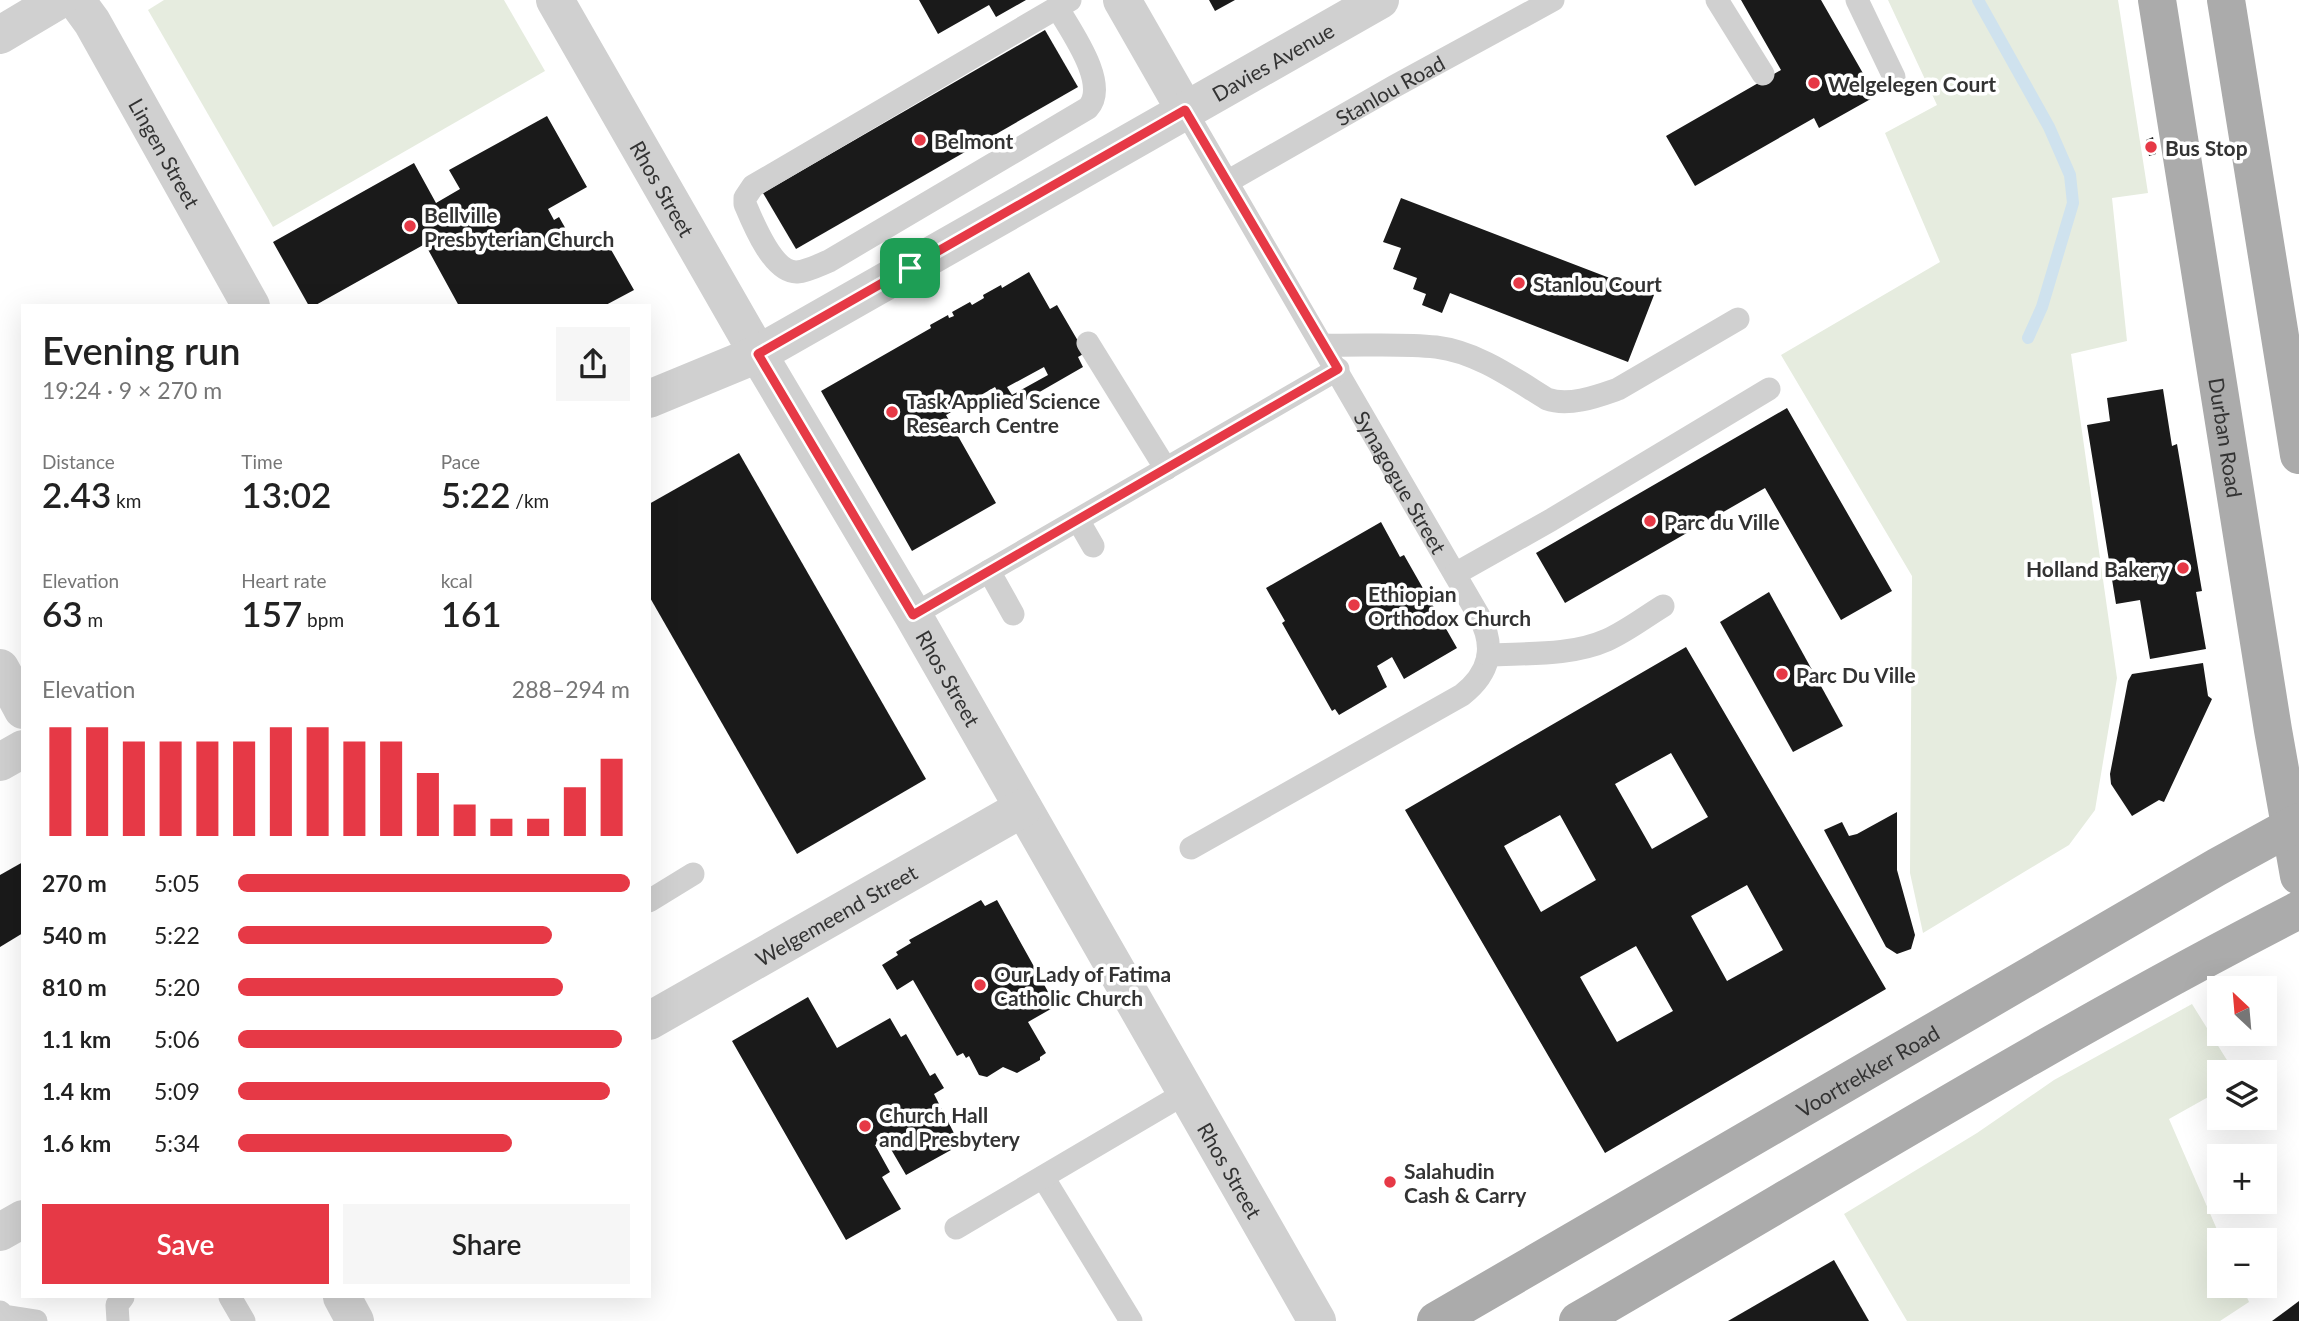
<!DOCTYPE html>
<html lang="en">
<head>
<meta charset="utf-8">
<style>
  body { margin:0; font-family:Lato,sans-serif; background:#f6f6f6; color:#222; height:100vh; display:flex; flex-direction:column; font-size:26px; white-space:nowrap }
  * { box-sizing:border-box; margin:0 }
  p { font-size:23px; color:#767676 }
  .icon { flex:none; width:38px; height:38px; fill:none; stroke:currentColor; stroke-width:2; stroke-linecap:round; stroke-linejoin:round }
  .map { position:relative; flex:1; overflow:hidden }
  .side { position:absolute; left:21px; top:304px; width:630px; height:994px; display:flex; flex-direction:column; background:#fff; border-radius:0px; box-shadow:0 7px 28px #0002 }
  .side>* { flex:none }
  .needle { width:46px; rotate:334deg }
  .buttons { position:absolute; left:2207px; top:976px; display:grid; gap:14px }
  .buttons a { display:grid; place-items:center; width:70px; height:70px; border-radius:0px; background:#fff; box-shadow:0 7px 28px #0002; font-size:35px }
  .pin { position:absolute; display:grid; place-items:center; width:60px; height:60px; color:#fff; margin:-30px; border-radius:14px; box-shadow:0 4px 10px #0006 }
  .round { display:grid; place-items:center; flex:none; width:74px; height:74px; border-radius:0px; background:#f6f6f6 }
  .head { display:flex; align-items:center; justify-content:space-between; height:119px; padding:0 21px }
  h1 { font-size:38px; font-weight:600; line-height:52px }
  .figures { display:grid; grid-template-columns:repeat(3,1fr); gap:10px; height:119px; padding:7px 21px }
  .figures div { display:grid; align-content:center }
  .figures b { font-size:35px; font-weight:600 }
  .figures small { font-size:19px; font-weight:400 }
  .figures p { font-size:19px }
  .chart { height:196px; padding:14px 21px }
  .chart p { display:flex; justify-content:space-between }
  .chart svg { width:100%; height:126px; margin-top:7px; stroke:#e63946; stroke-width:6 }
  .cta { display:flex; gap:14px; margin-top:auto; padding:14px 21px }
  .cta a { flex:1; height:80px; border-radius:0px; background:#e63946; color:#fff; font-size:28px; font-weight:600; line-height:80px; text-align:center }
  .cta a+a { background:#f6f6f6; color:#222 }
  ul { padding:0 21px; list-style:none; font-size:23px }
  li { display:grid; grid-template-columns:112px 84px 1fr; align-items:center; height:52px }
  li i { height:18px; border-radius:9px; background:#e63946 }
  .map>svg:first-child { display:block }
  .green { fill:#e6ecdf }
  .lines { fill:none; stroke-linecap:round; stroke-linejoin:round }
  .stream { stroke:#cfe2ee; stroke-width:12 }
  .building { fill:#1a1a1a; fill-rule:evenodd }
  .service { stroke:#d0d0d0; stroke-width:23 }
  .minor { stroke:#d0d0d0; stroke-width:38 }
  .primary { stroke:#ababab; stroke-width:38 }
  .route-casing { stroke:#fff; stroke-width:14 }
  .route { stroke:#e63946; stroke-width:9 }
  .poi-dot { fill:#e63946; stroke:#fff; stroke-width:2.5 }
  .labels { text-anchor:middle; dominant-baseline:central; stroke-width:7; stroke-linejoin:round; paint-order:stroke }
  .street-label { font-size:21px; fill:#333; stroke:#fff }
  .poi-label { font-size:21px; font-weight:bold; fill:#333; stroke:#fff; text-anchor:start }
</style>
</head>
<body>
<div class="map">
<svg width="2299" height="1321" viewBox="0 0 2299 1321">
  <rect width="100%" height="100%" fill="#fff"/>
  <g class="green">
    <path d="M164,0h340l41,71 -272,156 -125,-217z"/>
    <path d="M1888,0h230l30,193 -36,5 15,143 -56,13 46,324 -22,132 -26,35 -146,88 -13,-60 2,-297 -131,-221 159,-93 -55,-129 52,-28z"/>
    <path d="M2192,1004l43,69h-16v18l-50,28 53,122h-3v45h23l7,16 -29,19h-313l-63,-107 133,-81 77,-53z"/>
  </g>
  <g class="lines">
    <path class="stream" d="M1978,0l71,127 21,48 3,28 -31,104 -14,31"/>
  </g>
  <g class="building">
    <path d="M919,0h107l-30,17 -7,-12 -51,29z"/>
    <path d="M1209,0h26l-20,11z"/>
    <path d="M1741,0h80l55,96 -57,32 -5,-10 -119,68 -29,-50 115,-66z"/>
    <path d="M1045,30l33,57 -282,162 -33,-56z"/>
    <path d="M547,116l40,71 -39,22 6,11 5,-3 17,30 25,-15 33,58 -30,16h-145l-34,-62 -111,62h-5l-36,-64 141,-79 22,40 24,-14 -11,-19z"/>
    <path d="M2153,137l3,17 -7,2 -3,-16z"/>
    <path d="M1401,198l253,97 -26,67 -178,-69 -8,20 -20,-8 4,-11 -13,-5 4,-11 -24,-9 8,-21 -18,-6z"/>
    <path d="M1029,272l21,37 7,-4 28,48 -7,4 5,10 -75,43 -13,-23 -49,28 50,88 -84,48 -91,-160 110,-63 -1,-3 18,-10 1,3 5,-2 -2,-4 18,-10 2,3 12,-7 -1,-3 18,-10 1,3zM1044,367l4,8 -36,20 -5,-8z"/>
    <path d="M2163,389l9,57 5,-2 25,147 -6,1 10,57 -56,10 -10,-59 -24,4 -29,-179 23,-4 -3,-23z"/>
    <path d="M1787,408l105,183 -51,29 -76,-132 -200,115 -29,-50z"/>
    <path d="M739,453l187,326 -129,75 -148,-258v-92z"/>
    <path d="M1381,522l19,35 4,-2 53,93 -53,31 -12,-22 -15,9 10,21 -48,28 -4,-6 -3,2 -50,-88 3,-2 -19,-33z"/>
    <path d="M1769,592l74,134 -50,26 -73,-130z"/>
    <path d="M1686,647l200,342 -281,164 -200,-343zM1671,753l37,64 -56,32 -37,-65zM1560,815l36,65 -55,32 -37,-66zM1747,885l36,65 -56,31 -36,-65zM1636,946l37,65 -56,31 -37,-65z"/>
    <path d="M2203,663l5,33 4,3 -48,103 -5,-2 -27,16 -21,-32 -1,-10 18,-93 4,-7z"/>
    <path d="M1897,812v58l18,65 -4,14 -14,5 -11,-7 -62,-117 18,-8 7,14 8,-2z"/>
    <path d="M23,862v71l-23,14v-72z"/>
    <path d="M981,900l4,6 12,-6 59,106 -28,16 18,31 -6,4v3l-23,13 -14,-6 -16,10 -8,-2 -10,-19 -3,2 -3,-5 -6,3 -44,-76 -16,10 -15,-25 16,-10 -2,-3 15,-9 -2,-3z"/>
    <path d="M808,997l29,51 53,-30 11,19 5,-3 24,42 5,-3 9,15 -10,6 26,51 -54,30 -21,-36 -10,6 15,27 -8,5 19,32 -55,31 -114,-199z"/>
    <path d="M1834,1260l35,61h-141z"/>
    <path d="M2299,1301v20h-27z"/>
  </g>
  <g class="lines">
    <g class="service">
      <path d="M1717,0l46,74"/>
      <path d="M1857,0l37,77"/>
      <path d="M1057,7c13,23 53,77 31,101l-259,153c-10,4 -21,10 -32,11 -24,1 -44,-49 -52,-68v-6l8,-12 317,-186"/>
      <path id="s1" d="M1185,110l294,506c17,31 11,57 -17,79l-271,153"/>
      <path id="s2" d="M1227,182l168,-96 158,-86"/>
      <path d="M1088,343l78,126"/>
      <path d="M1323,345c37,1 77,-2 113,2 41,5 77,31 111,52 22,8 51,-3 71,-10l120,-70"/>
      <path d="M1078,520l15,26"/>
      <path d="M989,571l24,43"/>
      <path d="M1455,574l96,-54 218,-131"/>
      <path d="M913,615l425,-246"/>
      <path d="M1488,655c39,-2 83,1 119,-15 20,-9 38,-23 56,-34"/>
      <path d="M649,901l44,-27"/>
      <path d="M1043,1177l88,144"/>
      <path d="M956,1228l231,-136"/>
      <path d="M230,1297l14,24"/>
      <path d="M0,1312l4,4 32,5"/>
      <path d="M118,1321l-1,-16 6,-8"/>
    </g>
    <g class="minor">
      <path id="s3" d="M76,0l16,22 159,284"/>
      <path id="s4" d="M555,0l203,354 155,261 404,706"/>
      <path d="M1122,0l63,110"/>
      <path d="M0,35l59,-35"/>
      <path id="s5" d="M649,399l109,-45 622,-354"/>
      <path d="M0,668l23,42"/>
      <path d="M0,762l23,-13"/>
      <path id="s6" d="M649,1021l374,-213"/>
      <path d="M0,1232l23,-13"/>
      <path d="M342,1297l13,24"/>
    </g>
    <g class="primary">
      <path id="s7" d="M2157,0l116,730 26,146"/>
      <path d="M2226,0l73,455"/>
      <path id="s8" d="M1436,1321l781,-454 82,-45"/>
      <path d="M1578,1321c239,-138 475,-285 721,-411"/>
    </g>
  </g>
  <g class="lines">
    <g class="route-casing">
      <path id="route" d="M1185,110l153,259 -425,246 -155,-261z"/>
    </g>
    <use href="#route" class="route"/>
  </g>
  <g class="poi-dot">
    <circle cx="1814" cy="83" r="7"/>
    <circle cx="920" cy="140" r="7"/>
    <circle cx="2151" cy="147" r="7"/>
    <circle cx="410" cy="226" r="7"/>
    <circle cx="1519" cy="283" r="7"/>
    <circle cx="892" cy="412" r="7"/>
    <circle cx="1650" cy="521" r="7"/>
    <circle cx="2183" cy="568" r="7"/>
    <circle cx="1354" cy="605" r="7"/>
    <circle cx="1782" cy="674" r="7"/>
    <circle cx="980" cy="985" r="7"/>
    <circle cx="865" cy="1126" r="7"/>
    <circle cx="1390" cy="1182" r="7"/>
  </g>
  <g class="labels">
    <g class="street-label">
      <text stroke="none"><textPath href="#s5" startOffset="710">Davies Avenue</textPath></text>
      <text stroke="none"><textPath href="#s2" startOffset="187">Stanlou Road</textPath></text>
      <text stroke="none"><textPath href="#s3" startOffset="177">Lingen Street</textPath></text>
      <text stroke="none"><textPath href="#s4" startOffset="217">Rhos Street</textPath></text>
      <text stroke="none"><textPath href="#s7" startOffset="443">Durban Road</textPath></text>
      <text stroke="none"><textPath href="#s1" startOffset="430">Synagogue Street</textPath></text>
      <text stroke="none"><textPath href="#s4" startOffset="784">Rhos Street</textPath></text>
      <text stroke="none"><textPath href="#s6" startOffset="215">Welgemeend Street</textPath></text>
      <text stroke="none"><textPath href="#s8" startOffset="499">Voortrekker Road</textPath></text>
      <text stroke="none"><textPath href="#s4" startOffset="1351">Rhos Street</textPath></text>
    </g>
    <g class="poi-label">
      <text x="1828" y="83">Welgelegen Court</text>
      <text x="934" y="140">Belmont</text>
      <text x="2165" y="147">Bus Stop</text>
      <text x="424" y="214">Bellville<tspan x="424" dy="24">Presbyterian Church</tspan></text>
      <text x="1533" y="283">Stanlou Court</text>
      <text x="906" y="400">Task Applied Science<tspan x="906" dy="24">Research Centre</tspan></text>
      <text x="1664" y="521">Parc du Ville</text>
      <text x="2169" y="568" text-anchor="end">Holland Bakery</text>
      <text x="1368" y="593">Ethiopian<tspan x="1368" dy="24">Orthodox Church</tspan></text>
      <text x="1796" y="674">Parc Du Ville</text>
      <text x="994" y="973">Our Lady of Fatima<tspan x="994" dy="24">Catholic Church</tspan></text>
      <text x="879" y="1114">Church Hall<tspan x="879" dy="24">and Presbytery</tspan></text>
      <text x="1404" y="1170">Salahudin<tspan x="1404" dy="24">Cash &amp; Carry</tspan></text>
    </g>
  </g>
</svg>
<div class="buttons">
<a><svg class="needle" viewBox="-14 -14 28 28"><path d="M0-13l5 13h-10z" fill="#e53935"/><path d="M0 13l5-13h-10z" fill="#767676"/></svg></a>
<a><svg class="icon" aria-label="layers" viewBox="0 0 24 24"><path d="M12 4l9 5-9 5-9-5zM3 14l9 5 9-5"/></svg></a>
<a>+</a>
<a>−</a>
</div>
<div class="pin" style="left:910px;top:268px;background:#1e9e55"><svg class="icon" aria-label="arrive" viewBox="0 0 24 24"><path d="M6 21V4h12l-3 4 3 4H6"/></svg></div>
<section class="side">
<div class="head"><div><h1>Evening run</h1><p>19:24 · 9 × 270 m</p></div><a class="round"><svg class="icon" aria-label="share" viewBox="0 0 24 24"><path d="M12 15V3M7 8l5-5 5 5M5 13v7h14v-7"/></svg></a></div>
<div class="figures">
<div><p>Distance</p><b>2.43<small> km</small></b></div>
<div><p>Time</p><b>13:02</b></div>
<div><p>Pace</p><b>5:22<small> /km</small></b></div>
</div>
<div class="figures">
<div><p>Elevation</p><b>63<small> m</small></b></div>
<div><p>Heart rate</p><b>157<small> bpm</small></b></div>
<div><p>kcal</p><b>161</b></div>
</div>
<div class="chart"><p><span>Elevation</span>288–294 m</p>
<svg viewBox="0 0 160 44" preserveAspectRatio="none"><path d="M5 44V6M15 44V6M25 44V11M35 44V11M45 44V11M55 44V11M65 44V6M75 44V6M85 44V11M95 44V11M105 44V22M115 44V33M125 44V38M135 44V38M145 44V27M155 44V17"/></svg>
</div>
<ul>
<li><b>270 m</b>5:05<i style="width:100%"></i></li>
<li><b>540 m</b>5:22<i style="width:80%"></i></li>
<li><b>810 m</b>5:20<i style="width:83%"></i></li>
<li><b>1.1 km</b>5:06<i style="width:98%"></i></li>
<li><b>1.4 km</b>5:09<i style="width:95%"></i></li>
<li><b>1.6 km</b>5:34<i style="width:70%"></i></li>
</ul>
<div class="cta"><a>Save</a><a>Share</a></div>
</section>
</div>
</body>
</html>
